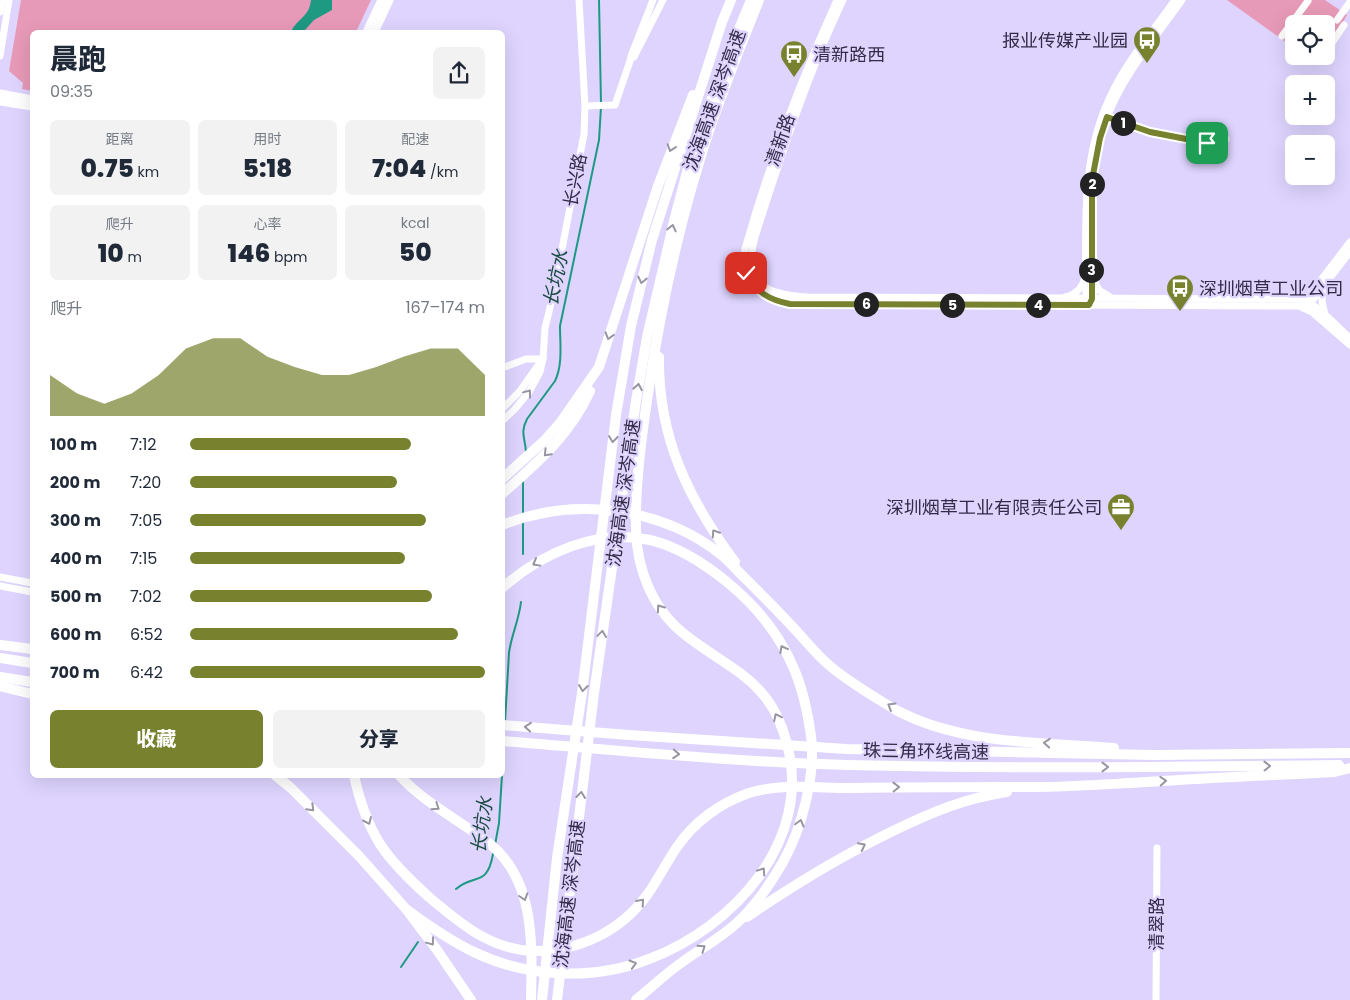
<!DOCTYPE html>
<html lang="zh">
<head>
<meta charset="utf-8">
<style>
  body { margin:0; font-family:Poppins,"Noto Sans SC",sans-serif; background:#f2f2f3; color:#1f2937; height:100vh; display:flex; flex-direction:column; font-size:19px; white-space:nowrap }
  * { box-sizing:border-box; margin:0 }
  p { font-size:16px; color:#747a83 }
  .icon { flex:none; width:28px; height:28px; fill:none; stroke:currentColor; stroke-width:2; stroke-linecap:round; stroke-linejoin:round }
  .map { position:relative; flex:1; overflow:hidden }
  .details { position:absolute; left:30px; top:30px; width:475px; height:748px; display:flex; flex-direction:column; background:#fff; border-radius:8px; box-shadow:0 5px 20px #0002 }
  .details>* { flex:none }
  .fabs { position:absolute; left:1285px; top:15px; display:grid; gap:10px }
  .fabs a { display:grid; place-items:center; width:50px; height:50px; border-radius:8px; background:#fff; box-shadow:0 5px 20px #0002; font-size:25px }
  .pin { position:absolute; display:grid; place-items:center; width:42px; height:42px; color:#fff; margin:-21px; border-radius:10px; box-shadow:0 2px 8px #0006 }
  .km { position:absolute; width:25px; height:25px; margin:-12px; border-radius:50%; background:#222; color:#fff; font-size:14px; line-height:25px; text-align:center }
  .round { display:grid; place-items:center; flex:none; width:52px; height:52px; border-radius:8px; background:#f2f2f3 }
  .head { display:flex; align-items:center; justify-content:space-between; height:85px; padding:0 20px }
  h1 { font-size:28px; font-weight:800; line-height:38px }
  .figures { display:grid; grid-template-columns:repeat(3,1fr); gap:8px; height:85px; padding:5px 20px }
  .figures div { display:grid; align-content:center; border-radius:8px; background:#f2f2f3; text-align:center }
  .figures b { font-size:25px; font-weight:800 }
  .figures small { font-size:14px; font-weight:400 }
  .figures p { font-size:14px }
  .chart { height:140px; padding:10px 20px }
  .chart p { display:flex; justify-content:space-between }
  .chart svg { width:100%; height:90px; margin-top:5px; fill:#77812e; opacity:.7 }
  .cta { display:flex; gap:10px; margin-top:auto; padding:10px 20px }
  .cta a { flex:1; height:58px; border-radius:8px; background:#77812e; color:#fff; font-size:20px; font-weight:800; line-height:58px; text-align:center }
  .cta a+a { background:#f2f2f3; color:#1f2937 }
  ul { padding:0 20px; list-style:none; font-size:16px }
  li { display:grid; grid-template-columns:80px 60px 1fr; align-items:center; height:38px }
  li i { height:12px; border-radius:6px; background:#77812e }
  .map>svg:first-child { display:block }
  .green { fill:#e79ab7 }
  .water { fill:#1e9982 }
  .lines { fill:none; stroke-linecap:round; stroke-linejoin:round }
  .stream { stroke:#1e9982; stroke-width:2 }
  .minor { stroke:#fff; stroke-width:7 }
  .major { stroke:#fff; stroke-width:9 }
  .highway { stroke:#fff; stroke-width:10 }
  .oneway { stroke:#9894a2 }
  .route-casing { stroke:#fff; stroke-width:10 }
  .route { stroke:#77812e; stroke-width:6 }
  .labels { text-anchor:middle; dominant-baseline:central; stroke-width:4.5; stroke-linejoin:round; paint-order:stroke }
  .poi-label { font-size:18px; fill:#322a46; stroke:#ded4fe; text-anchor:end }
  .street-label { font-size:18px; fill:#322a46; stroke:#ded4fe }
  .water-label { font-size:19px; font-style:italic; fill:#1c4c41; stroke:#ded4fe }
</style>
</head>
<body>
<div class="map">
<svg width="1350" height="1000" viewBox="0 0 1350 1000">
  <rect width="100%" height="100%" fill="#ded4fe"/>
  <g class="green">
    <path d="M21,0h350l-15,32h-324v59l-10,-2 1,-6 -14,-12z"/>
    <path d="M1227,0h98l22,15 -21,35v-26h-32v24z"/>
  </g>
  <path class="water" d="M311,0h21v10l-18,10 -11,12h-12c6,-14 18,-14 20,-32z"/>
  <g class="lines">
    <g class="stream">
      <path d="M599,0l2,103"/>
      <path d="M502,330h1"/>
      <path d="M526,452c-1,-15 -6,-19 1,-33l28,-38c8,-17 5,-37 5,-55l39,-186 2,-33"/>
      <path d="M523,514v-33"/>
      <path d="M523,554v-33"/>
      <path d="M505,721l4,-68c2,-17 10,-33 12,-51"/>
      <path d="M504,738v-10"/>
      <path d="M502,760l1,-15"/>
      <path d="M495,845l4,-22 3,-48"/>
      <path d="M456,889c18,-16 31,-1 37,-35"/>
      <path d="M401,967l17,-25"/>
    </g>
    <g class="minor">
      <path d="M837,0c-37,81 -68,164 -92,249 -5,44 26,54 63,55l491,2 13,6 38,33"/>
      <path d="M843,0c-36,76 -62,156 -88,237 -13,47 10,58 53,60l491,2c20,5 36,26 51,39"/>
      <path d="M0,12l2,-12"/>
      <path d="M1295,19l7,5"/>
      <path d="M1337,20l13,-18"/>
      <path d="M1282,36l26,-35"/>
      <path d="M1326,42l4,4 14,-21"/>
      <path d="M0,56l9,-56"/>
      <path d="M634,57l29,-57"/>
      <path d="M585,106l30,-1 15,-44 1,-5 22,-56"/>
      <path d="M1105,116l45,16 52,11 24,-4"/>
      <path d="M1093,279l6,11 11,7"/>
      <path d="M1323,289l-1,12 3,14"/>
      <path d="M1065,297c10,-2 17,-9 20,-19"/>
      <path d="M1090,302l2,-3c-1,-61 -7,-123 15,-181 16,-43 49,-81 75,-118"/>
      <path d="M1088,303l-2,-4c0,-68 -6,-137 23,-200 16,-36 43,-67 66,-99"/>
      <path d="M1307,305l4,-12 39,-51"/>
      <path d="M1308,306l42,-54"/>
      <path d="M502,368l24,-9h17"/>
      <path d="M502,409l18,-18 21,-30"/>
      <path d="M502,421l12,-11 15,-18 11,-20 3,-13 2,-31 9,-37 30,-157 1,-28 -6,-106"/>
      <path d="M0,577l32,6"/>
      <path d="M0,586l32,6"/>
      <path d="M1156,1000l1,-152"/>
    </g>
    <g class="major">
      <path d="M367,32l15,-32"/>
      <path d="M374,32l15,-32"/>
      <path d="M0,94l32,6"/>
      <path d="M0,101l32,5"/>
    </g>
    <g class="highway">
      <path d="M659,357c-1,80 29,142 76,205"/>
      <path d="M502,479l42,-38 16,-18 39,-56 59,-181 35,-91"/>
      <path d="M502,494c35,-31 69,-60 88,-103"/>
      <path d="M502,525c73,-29 161,-18 222,32 9,8 16,17 24,24 18,18 36,36 53,55 9,10 18,21 29,30 19,16 44,31 66,44 65,35 146,32 218,38"/>
      <path d="M502,588c40,-35 95,-60 148,-48 29,7 55,24 77,42 28,23 53,53 67,87 9,21 14,45 17,67 5,39 -9,92 -28,126 -11,19 -25,40 -41,56 -17,18 -41,30 -61,45 -16,11 -30,25 -45,37"/>
      <path d="M0,645l32,4"/>
      <path d="M0,658l32,5"/>
      <path d="M0,677l32,5"/>
      <path d="M0,686l32,8"/>
      <path d="M502,725l127,10 217,14 308,6 196,-2"/>
      <path d="M502,741c115,9 230,21 345,24 164,4 328,2 492,0"/>
      <path d="M275,775l16,13 68,68 47,53 31,41 34,50"/>
      <path d="M354,775c5,24 13,48 26,69 13,20 32,38 50,54 31,26 61,52 104,53 44,1 87,-20 113,-56 11,-15 19,-32 30,-48 17,-25 43,-44 72,-54 32,-10 68,-5 102,-5 60,-1 121,-1 182,-1 38,0 76,-3 114,-5 62,-4 125,-7 187,-10l16,-4"/>
      <path d="M399,775c26,29 61,45 91,69 46,37 42,103 41,156"/>
      <path d="M406,909c47,35 88,60 148,64 32,2 65,-2 95,-14 85,-32 164,-119 138,-215 -16,-63 -53,-72 -99,-107 -34,-25 -51,-65 -52,-107 -1,-48 6,-96 13,-143 13,-87 33,-175 61,-259 15,-43 32,-86 49,-128"/>
      <path d="M747,917c48,-33 96,-62 148,-87 37,-18 71,-32 112,-38"/>
      <path d="M542,1000l15,-142 25,-165 34,-278 15,-89 21,-86 70,-218 9,-22"/>
      <path d="M557,1000l37,-307 42,-292 11,-64 28,-120 16,-60 29,-82 31,-75"/>
    </g>
  </g>
  <defs><path id="oneway-chevron" d="M-2-3.5L2.5 0L-2 3.5" fill="none" stroke-width="1.6" stroke-linecap="round" stroke-linejoin="round" transform="scale(1.25)"/></defs>
  <g class="oneway">
    <use href="#oneway-chevron" transform="translate(671 148) rotate(109)"/>
    <use href="#oneway-chevron" transform="translate(672 228) rotate(-77)"/>
    <use href="#oneway-chevron" transform="translate(642 280) rotate(103)"/>
    <use href="#oneway-chevron" transform="translate(609 336) rotate(107)"/>
    <use href="#oneway-chevron" transform="translate(638 387) rotate(-80)"/>
    <use href="#oneway-chevron" transform="translate(528 393) rotate(-53)"/>
    <use href="#oneway-chevron" transform="translate(613 439) rotate(97)"/>
    <use href="#oneway-chevron" transform="translate(547 453) rotate(134)"/>
    <use href="#oneway-chevron" transform="translate(715 533) rotate(-123)"/>
    <use href="#oneway-chevron" transform="translate(536 563) rotate(151)"/>
    <use href="#oneway-chevron" transform="translate(660 608) rotate(-125)"/>
    <use href="#oneway-chevron" transform="translate(602 634) rotate(-82)"/>
    <use href="#oneway-chevron" transform="translate(783 649) rotate(-118)"/>
    <use href="#oneway-chevron" transform="translate(583 688) rotate(97)"/>
    <use href="#oneway-chevron" transform="translate(891 706) rotate(-149)"/>
    <use href="#oneway-chevron" transform="translate(777 717) rotate(-116)"/>
    <use href="#oneway-chevron" transform="translate(528 727) rotate(-175)"/>
    <use href="#oneway-chevron" transform="translate(1047 743) rotate(-176)"/>
    <use href="#oneway-chevron" transform="translate(676 754) rotate(4)"/>
    <use href="#oneway-chevron" transform="translate(1267 766) rotate(-1)"/>
    <use href="#oneway-chevron" transform="translate(1105 767)"/>
    <use href="#oneway-chevron" transform="translate(1163 781) rotate(-3)"/>
    <use href="#oneway-chevron" transform="translate(896 787) rotate(-1)"/>
    <use href="#oneway-chevron" transform="translate(581 795) rotate(-83)"/>
    <use href="#oneway-chevron" transform="translate(436 807) rotate(34)"/>
    <use href="#oneway-chevron" transform="translate(311 808) rotate(45)"/>
    <use href="#oneway-chevron" transform="translate(368 821) rotate(66)"/>
    <use href="#oneway-chevron" transform="translate(800 823) rotate(-75)"/>
    <use href="#oneway-chevron" transform="translate(862 846) rotate(-27)"/>
    <use href="#oneway-chevron" transform="translate(762 871) rotate(-56)"/>
    <use href="#oneway-chevron" transform="translate(524 897) rotate(72)"/>
    <use href="#oneway-chevron" transform="translate(641 902) rotate(-49)"/>
    <use href="#oneway-chevron" transform="translate(431 942) rotate(53)"/>
    <use href="#oneway-chevron" transform="translate(702 948) rotate(-35)"/>
    <use href="#oneway-chevron" transform="translate(633 964) rotate(-16)"/>
  </g>
  <g class="lines">
    <g class="route-casing">
      <path id="route" d="M746,273c10,19 23,27 44,31l299,1 3,-6v-119l8,-42 7,-21 43,15 57,11"/>
    </g>
    <use href="#route" class="route"/>
  </g>
  <defs>
    <g id="bus-pin" transform="scale(1.4375)"><path d="M0 17L-7.5 6A9.5 9.5 0 1 1 7.5 6Z" fill="#77812e" stroke="#ded4fe"/><path d="M-5-6H5V4H4V6H2V4H-2V6H-4V4H-5ZM-3.5-4V0h7V-4ZM-3.5 1.2v1.5H-2V1.2ZM2 1.2v1.5H3.5V1.2Z" fill="#fff"/></g>
    <g id="office-pin" transform="scale(1.4375)"><path d="M0 17L-7.5 6A9.5 9.5 0 1 1 7.5 6Z" fill="#77812e" stroke="#ded4fe"/><path d="M-6-3h4V-5.5h4V-3h4V5H-6ZM-1-4.5V-3h2v-1.5ZM-6 0V1H6V0Z" fill="#fff"/></g>
  </defs>
  <g fill-rule="evenodd">
    <use href="#bus-pin" x="1147" y="40"/>
    <use href="#bus-pin" x="794" y="54"/>
    <use href="#bus-pin" x="1180" y="288"/>
    <use href="#office-pin" x="1121" y="507"/>
  </g>
  <g class="labels">
    <g class="poi-label">
      <text x="1128" y="40">报业传媒产业园</text>
      <text x="813" y="54" text-anchor="start">清新路西</text>
      <text x="1199" y="288" text-anchor="start">深圳烟草工业公司</text>
      <text x="1102" y="507">深圳烟草工业有限责任公司</text>
    </g>
    <g class="street-label">
      <text transform="translate(714 100) rotate(-70)">沈海高速 深岑高速</text>
      <text transform="translate(780 140) rotate(-71)">清新路</text>
      <text transform="translate(575 180) rotate(-79)">长兴路</text>
      <text transform="translate(623 493) rotate(-82)">沈海高速 深岑高速</text>
      <text transform="translate(926 751) rotate(1)">珠三角环线高速</text>
      <text transform="translate(569 894) rotate(-83)">沈海高速 深岑高速</text>
      <text transform="translate(1156 924) rotate(-90)">清翠路</text>
    </g>
    <g class="water-label">
      <text transform="translate(556 278) rotate(-78)">长坑水</text>
      <text transform="translate(482 825) rotate(-82)">长坑水</text>
    </g>
  </g>
</svg>
<div class="fabs">
<a><svg class="icon" aria-label="locate" viewBox="0 0 24 24"><circle cx="12" cy="12" r="6"/><path d="M12 2v4M12 18v4M2 12h4M18 12h4"/></svg></a>
<a>+</a>
<a>−</a>
</div>
<div class="pin" style="left:1207px;top:143px;background:#1e9e55"><svg class="icon" aria-label="arrive" viewBox="0 0 24 24"><path d="M6 21V4h12l-3 4 3 4H6"/></svg></div>
<div class="pin" style="left:746px;top:273px;background:#d93025"><svg class="icon" aria-label="check" viewBox="0 0 24 24"><path d="M5 12l5 5 9-10"/></svg></div>
<b class="km" style="left:1123px;top:123px">1</b>
<b class="km" style="left:1092px;top:184px">2</b>
<b class="km" style="left:1091px;top:270px">3</b>
<b class="km" style="left:1038px;top:305px">4</b>
<b class="km" style="left:952px;top:305px">5</b>
<b class="km" style="left:866px;top:304px">6</b>
<section class="details">
<div class="head"><div><h1>晨跑</h1><p>09:35</p></div><a class="round"><svg class="icon" aria-label="share" viewBox="0 0 24 24"><path d="M12 15V3M7 8l5-5 5 5M5 13v7h14v-7"/></svg></a></div>
<div class="figures">
<div><p>距离</p><b>0.75<small> km</small></b></div>
<div><p>用时</p><b>5:18</b></div>
<div><p>配速</p><b>7:04<small> /km</small></b></div>
</div>
<div class="figures">
<div><p>爬升</p><b>10<small> m</small></b></div>
<div><p>心率</p><b>146<small> bpm</small></b></div>
<div><p>kcal</p><b>50</b></div>
</div>
<div class="chart"><p><span>爬升</span>167–174 m</p>
<svg viewBox="0 0 160 44" preserveAspectRatio="none"><path d="M0 44V24L10 33L20 38L30 33L40 24L50 11L60 6L70 6L80 15L90 20L100 24L110 24L120 20L130 15L140 11L150 11L160 24V44z"/></svg>
</div>
<ul>
<li><b>100 m</b>7:12<i style="width:75%"></i></li>
<li><b>200 m</b>7:20<i style="width:70%"></i></li>
<li><b>300 m</b>7:05<i style="width:80%"></i></li>
<li><b>400 m</b>7:15<i style="width:73%"></i></li>
<li><b>500 m</b>7:02<i style="width:82%"></i></li>
<li><b>600 m</b>6:52<i style="width:91%"></i></li>
<li><b>700 m</b>6:42<i style="width:100%"></i></li>
</ul>
<div class="cta"><a>收藏</a><a>分享</a></div>
</section>
</div>
</body>
</html>
